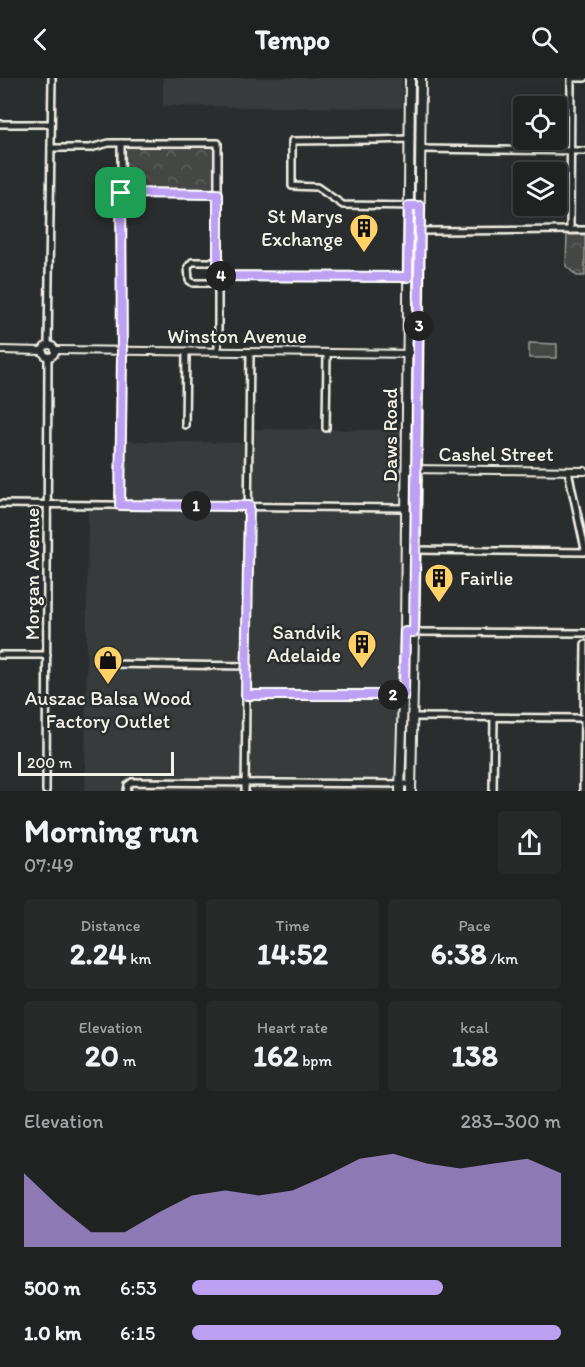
<!DOCTYPE html>
<html lang="en">
<head>
<meta charset="utf-8">
<style>
  body { margin:0; font-family:Itim,sans-serif; background:#282a2a; color:#f1f3f6; height:100vh; display:flex; flex-direction:column; font-size:22px; white-space:nowrap }
  * { box-sizing:border-box; margin:0 }
  p { font-size:20px; color:#a2a4a5 }
  .icon { flex:none; width:33px; height:33px; fill:none; stroke:currentColor; stroke-width:2; stroke-linecap:round; stroke-linejoin:round }
  .map { position:relative; height:713px; overflow:hidden }
  .drawer { display:flex; flex-direction:column; background:#202222; flex:1 }
  .drawer>* { flex:none }
  .buttons { position:absolute; left:513px; top:18px; display:grid; gap:12px }
  .buttons a { display:grid; place-items:center; width:54px; height:54px; border-radius:6px; background:#202222; box-shadow:0 3px 15px #0003,0 0 0 2px #3d3f40; font-size:30px }
  .scale { position:absolute; left:18px; bottom:15px; width:156px; box-sizing:border-box; padding-left:6px; border:3px solid #f4f1e8; border-top:0; font-size:16px; line-height:21px; white-space:nowrap; color:#f4f1e8; -webkit-text-stroke:4px #2a2d2e; paint-order:stroke }
  .pin { position:absolute; display:grid; place-items:center; width:51px; height:51px; color:#fff; margin:-26px; border-radius:12px; box-shadow:0 3px 9px #0006 }
  .km { position:absolute; width:30px; height:30px; margin:-15px; border-radius:50%; background:#222; color:#fff; font-size:16px; line-height:30px; text-align:center }
  .round { display:grid; place-items:center; flex:none; width:63px; height:63px; border-radius:6px; background:#282a2a }
  .overview { display:flex; align-items:center; justify-content:space-between; height:102px; padding:0 24px }
  h1 { font-size:33px; font-weight:700; line-height:45px }
  .figures { display:grid; grid-template-columns:repeat(3,1fr); gap:9px; height:102px; padding:6px 24px }
  .figures div { display:grid; align-content:center; border-radius:6px; background:#282a2a; text-align:center }
  .figures b { font-size:30px; font-weight:700 }
  .figures small { font-size:16px; font-weight:400 }
  .figures p { font-size:16px }
  .chart { height:168px; padding:12px 24px }
  .chart p { display:flex; justify-content:space-between }
  .chart svg { width:100%; height:108px; margin-top:6px; fill:#bca0f2; opacity:.7 }
  ul { padding:0 24px; list-style:none; font-size:20px }
  li { display:grid; grid-template-columns:96px 72px 1fr; align-items:center; height:45px }
  li i { height:15px; border-radius:8px; background:#bca0f2 }
  header { display:flex; justify-content:space-between; align-items:center; height:78px; padding:0 24px; background:#202222; font-size:27px; font-weight:700 }
  .map>svg:first-child { display:block }
  .built { fill:#373a3a }
  .forest { fill:url(#forest-crowns); stroke:#9c9c96; stroke-width:1.5 }
  .pitch { fill:#444645; stroke:#9c9c96; stroke-width:1.5 }
  .lines { fill:none; stroke-linecap:round; stroke-linejoin:round }
  .minor-casing { stroke:#f4f1e8; stroke-width:10 }
  .tertiary-casing { stroke:#f4f1e8; stroke-width:10 }
  .secondary-casing { stroke:#f4f1e8; stroke-width:12 }
  .minor { stroke:#2a2d2e; stroke-width:5 }
  .tertiary { stroke:#2a2d2e; stroke-width:6 }
  .secondary { stroke:#2a2d2e; stroke-width:8 }
  .route-casing { stroke:#fff; stroke-width:12 }
  .route { stroke:#bca0f2; stroke-width:8 }
  .labels { text-anchor:middle; dominant-baseline:central; stroke-width:5; stroke-linejoin:round; paint-order:stroke }
  .poi-label { font-size:20px; fill:#f4f1e8; stroke:#2a2d2e; text-anchor:end }
  .street-label { font-size:20px; fill:#f4f1e8; stroke:#2a2d2e }
</style>
</head>
<body>
<header><svg class="icon" aria-label="back" viewBox="0 0 24 24"><path d="M15 5l-7 7 7 7"/></svg>Tempo<svg class="icon" aria-label="search" viewBox="0 0 24 24"><circle cx="10" cy="10" r="6"/><path d="M15 15l6 6"/></svg></header>
<div class="map">
<svg width="585" height="713" viewBox="0 0 585 713">
  <defs>
    <pattern id="forest-crowns" width="20" height="18" patternUnits="userSpaceOnUse" patternTransform="scale(1.5)"><rect width="20" height="18" fill="#444645"/><path d="M2 6a3 3 0 1 1 6 0M12 15a3 3 0 1 1 6 0" fill="none" stroke="#606160"/></pattern>
  </defs>
  <rect width="100%" height="100%" fill="#2a2d2e"/>
  <filter id="ink" filterUnits="userSpaceOnUse"><feTurbulence type="fractalNoise" baseFrequency=".0167" numOctaves="2"/><feDisplacementMap in="SourceGraphic" scale="12" xChannelSelector="R" yChannelSelector="G"/><feConvolveMatrix kernelMatrix="1 2 1 2 8 2 1 2 1" color-interpolation-filters="sRGB"/></filter>
  <g filter="url(#ink)">
    <g class="built">
      <path d="M163,0h239v30l-239,-2z"/>
      <path d="M254,351l150,1 -1,72 -149,-2z"/>
      <path d="M125,363l120,2 -1,57 -120,-1z"/>
      <path d="M88,432l154,2 -2,267 -117,-1 -1,13h-37z"/>
      <path d="M254,432l148,2 -2,179 -148,-1z"/>
      <path d="M252,619l145,1v80l-146,-1z"/>
      <path d="M132,708l110,1 -1,4h-109z"/>
      <rect x="251" y="709" width="144" height="4"/>
    </g>
    <g class="forest">
      <rect x="125" y="68" width="90" height="43"/>
      <path d="M567,157h18v41h-8l-11,-10z"/>
    </g>
    <path class="pitch" d="M529,265l28,1v14h-28z"/>
    <g class="lines">
      <g class="minor-casing">
        <g id="minor">
          <path d="M573,0h12"/>
          <path d="M0,46h51"/>
          <path d="M409,61l-33,1 -84,1v45l25,1 26,18 77,1"/>
          <path d="M51,70h39l19,-5h109v209"/>
          <path d="M420,71l165,2"/>
          <path d="M121,115l97,1"/>
          <path d="M570,152l1,-152"/>
          <path d="M419,153l166,-1"/>
          <path d="M218,198l190,1"/>
          <path d="M218,205h-25l-4,-3 -1,-13 4,-5h26"/>
          <path d="M48,266l4,-266"/>
          <path d="M185,347l1,-73"/>
          <path d="M326,350l1,-75"/>
          <path d="M568,393l17,78"/>
          <path d="M0,426l407,4"/>
          <path d="M120,427l2,-154 -1,-208"/>
          <path d="M415,472l170,2"/>
          <path d="M413,554l172,1"/>
          <path d="M0,577h47"/>
          <path d="M111,586l136,2"/>
          <path d="M246,617h158"/>
          <path d="M412,639l173,1"/>
          <path d="M46,713l2,-435"/>
          <path d="M127,713l1,-6 4,-3 279,2"/>
          <path d="M245,713l5,-439"/>
          <path d="M493,713l1,-73"/>
          <path d="M583,713l2,-147"/>
        </g>
      </g>
      <g class="tertiary-casing">
        <g id="tertiary">
          <circle cx="49" cy="273" r="6"/>
          <path d="M0,272l43,1"/>
          <path d="M55,272l363,4"/>
          <path d="M407,391l178,2"/>
        </g>
      </g>
      <g class="secondary-casing">
        <g id="secondary">
          <path d="M400,713l5,-159 5,-554"/>
          <path d="M411,713l6,-322 4,-391"/>
        </g>
      </g>
      <use href="#minor" class="minor"/>
      <use href="#tertiary" class="tertiary"/>
      <use href="#secondary" class="secondary"/>
    </g>
  </g>
  <g class="lines" filter="url(#ink)">
    <g class="route-casing">
      <path id="route" d="M121,115l97,1v82l190,1 1,-71h11l-6,426h-9l-1,63h-158l3,-189 -129,-1 2,-148z"/>
    </g>
    <use href="#route" class="route"/>
  </g>
  <defs>
    <g id="building-pin" transform="scale(1.5)"><path d="M0 17L-7.5 6A9.5 9.5 0 1 1 7.5 6Z" fill="#ffd166" stroke="#2a2d2e"/><path d="M-4-6H4V6H1V3H-1V6H-4ZM-2.5-4.3h1.7v1.8h-1.7ZM.8-4.3h1.7v1.8H.8ZM-2.5-1h1.7V.8h-1.7ZM.8-1h1.7V.8H.8Z" fill="#111"/></g>
    <g id="shop-pin" transform="scale(1.5)"><path d="M0 17L-7.5 6A9.5 9.5 0 1 1 7.5 6Z" fill="#ffd166" stroke="#2a2d2e"/><path d="M-5-2.5h2.3a2.7 3.5 0 0 1 5.4 0H5L5.5 6h-11ZM-1.5-2.5h3a1.5 2.3 0 0 0-3 0Z" fill="#111"/></g>
  </defs>
  <g fill-rule="evenodd">
    <use href="#building-pin" x="364" y="150"/>
    <use href="#building-pin" x="439" y="500"/>
    <use href="#building-pin" x="362" y="566"/>
    <use href="#shop-pin" x="108" y="582"/>
  </g>
  <g class="labels">
    <g class="poi-label">
      <text x="343" y="138">St Marys<tspan x="343" dy="23">Exchange</tspan></text>
      <text x="460" y="500" text-anchor="start">Fairlie</text>
      <text x="341" y="554">Sandvik<tspan x="341" dy="23">Adelaide</tspan></text>
      <text x="108" y="620" text-anchor="middle">Auszac Balsa Wood<tspan x="108" dy="23">Factory Outlet</tspan></text>
    </g>
    <g class="street-label">
      <text x="237" y="258">Winston Avenue</text>
      <text transform="translate(390 357) rotate(-90)">Daws Road</text>
      <text x="496" y="376">Cashel Street</text>
      <text transform="translate(32 496) rotate(-90)">Morgan Avenue</text>
    </g>
  </g>
</svg>
<div class="buttons">
<a><svg class="icon" aria-label="locate" viewBox="0 0 24 24"><circle cx="12" cy="12" r="6"/><path d="M12 2v4M12 18v4M2 12h4M18 12h4"/></svg></a>
<a><svg class="icon" aria-label="layers" viewBox="0 0 24 24"><path d="M12 4l9 5-9 5-9-5zM3 14l9 5 9-5"/></svg></a>
</div>
<div class="scale">200 m</div>
<div class="pin" style="left:121px;top:115px;background:#1e9e55"><svg class="icon" aria-label="arrive" viewBox="0 0 24 24"><path d="M6 21V4h12l-3 4 3 4H6"/></svg></div>
<b class="km" style="left:196px;top:428px">1</b>
<b class="km" style="left:393px;top:617px">2</b>
<b class="km" style="left:419px;top:248px">3</b>
<b class="km" style="left:221px;top:198px">4</b>
</div>
<section class="drawer">
<div class="overview"><div><h1>Morning run</h1><p>07:49</p></div><a class="round"><svg class="icon" aria-label="share" viewBox="0 0 24 24"><path d="M12 15V3M7 8l5-5 5 5M5 13v7h14v-7"/></svg></a></div>
<div class="figures">
<div><p>Distance</p><b>2.24<small> km</small></b></div>
<div><p>Time</p><b>14:52</b></div>
<div><p>Pace</p><b>6:38<small> /km</small></b></div>
</div>
<div class="figures">
<div><p>Elevation</p><b>20<small> m</small></b></div>
<div><p>Heart rate</p><b>162<small> bpm</small></b></div>
<div><p>kcal</p><b>138</b></div>
</div>
<div class="chart"><p><span>Elevation</span>283–300 m</p>
<svg viewBox="0 0 160 44" preserveAspectRatio="none"><path d="M0 44V14L10 27L20 38L30 38L40 30L50 23L60 21L70 23L80 21L90 15L100 8L110 6L120 10L130 12L140 10L150 8L160 14V44z"/></svg>
</div>
<ul>
<li><b>500 m</b>6:53<i style="width:68%"></i></li>
<li><b>1.0 km</b>6:15<i style="width:100%"></i></li>
</ul>
</section>
</body>
</html>
